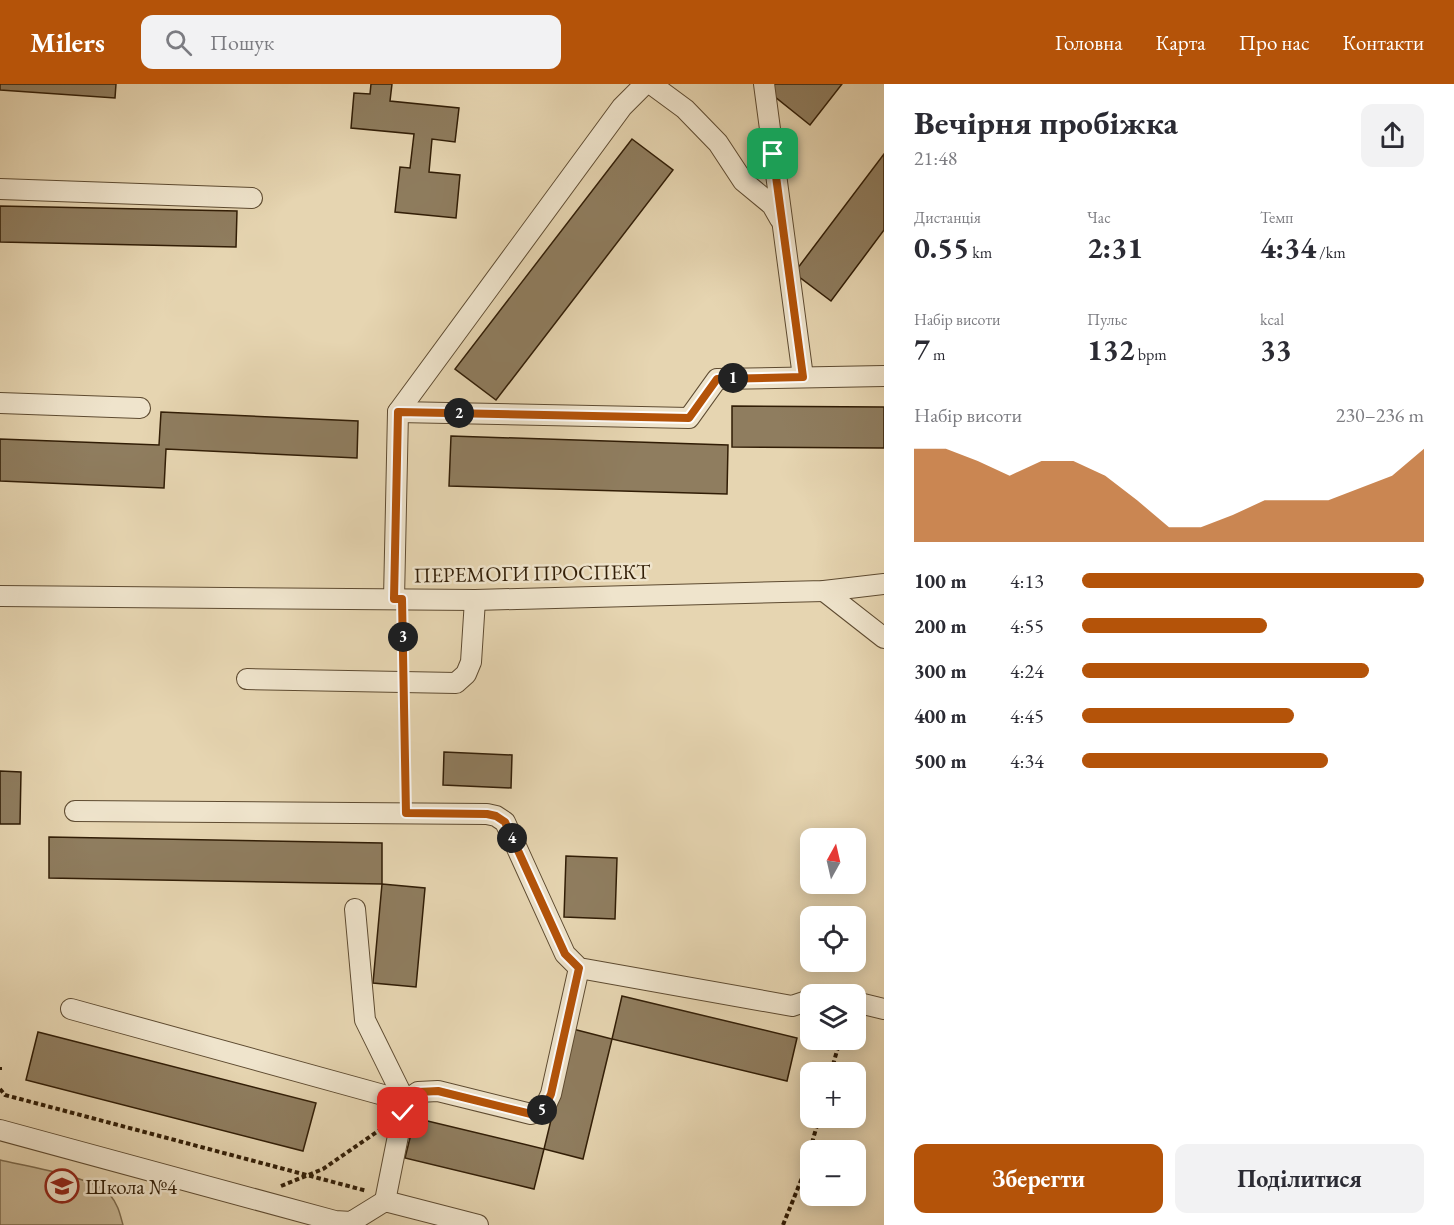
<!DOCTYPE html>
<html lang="uk">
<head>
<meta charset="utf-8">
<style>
  body { margin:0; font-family:"EB Garamond",serif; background:#f2f2f3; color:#2b2b33; height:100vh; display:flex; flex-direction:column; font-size:22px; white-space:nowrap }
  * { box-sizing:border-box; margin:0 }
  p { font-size:20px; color:#7c7c81 }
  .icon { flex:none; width:33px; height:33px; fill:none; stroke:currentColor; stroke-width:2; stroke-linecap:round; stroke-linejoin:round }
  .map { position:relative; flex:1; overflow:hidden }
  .details { display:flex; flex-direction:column; background:#fff; width:570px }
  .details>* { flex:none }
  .needle { width:39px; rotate:8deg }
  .tools { position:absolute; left:800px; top:744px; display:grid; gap:12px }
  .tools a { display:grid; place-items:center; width:66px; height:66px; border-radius:12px; background:#fff; box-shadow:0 3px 15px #0003; font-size:30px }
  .pin { position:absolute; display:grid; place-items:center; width:51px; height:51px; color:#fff; margin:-26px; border-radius:12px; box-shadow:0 3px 9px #0006 }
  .km { position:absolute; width:30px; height:30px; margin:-15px; border-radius:50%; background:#222; color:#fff; font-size:16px; line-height:30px; text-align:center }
  .round { display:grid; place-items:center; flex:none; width:63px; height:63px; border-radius:12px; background:#f2f2f3 }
  .summary { display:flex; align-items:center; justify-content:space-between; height:102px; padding:0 30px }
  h1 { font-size:33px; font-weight:700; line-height:45px }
  .figures { display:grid; grid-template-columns:repeat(3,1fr); gap:9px; height:102px; padding:6px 30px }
  .figures div { display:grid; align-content:center }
  .figures b { font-size:30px; font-weight:700 }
  .figures small { font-size:16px; font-weight:400 }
  .figures p { font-size:16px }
  .chart { height:168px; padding:12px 30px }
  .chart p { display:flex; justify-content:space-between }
  .chart svg { width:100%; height:108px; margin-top:6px; fill:#b45309; opacity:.7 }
  .button { display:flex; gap:12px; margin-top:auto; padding:12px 30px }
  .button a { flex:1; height:69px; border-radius:12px; background:#b45309; color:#fff; font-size:24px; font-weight:700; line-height:69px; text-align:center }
  .button a+a { background:#f2f2f3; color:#2b2b33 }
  ul { padding:0 30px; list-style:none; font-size:20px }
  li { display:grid; grid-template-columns:96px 72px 1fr; align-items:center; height:45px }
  li i { height:15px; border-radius:8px; background:#b45309 }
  header { display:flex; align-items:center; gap:36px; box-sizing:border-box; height:84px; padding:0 30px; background:#b45309; color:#fff }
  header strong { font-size:28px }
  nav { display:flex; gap:33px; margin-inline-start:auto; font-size:21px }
  .search { width:420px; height:54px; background:#f2f2f3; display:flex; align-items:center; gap:15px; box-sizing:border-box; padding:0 21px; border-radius:12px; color:#7c7c81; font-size:22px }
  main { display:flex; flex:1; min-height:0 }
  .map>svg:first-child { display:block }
  .green { fill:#c7b694; stroke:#7c6a4d; stroke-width:1.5 }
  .building { fill:#8f7d5f; stroke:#311d06; stroke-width:1.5 }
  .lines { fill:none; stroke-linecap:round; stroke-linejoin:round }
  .minor-casing { stroke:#5e4b31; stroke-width:22 }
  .path { stroke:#311d06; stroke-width:4; stroke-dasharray:4.5 3; stroke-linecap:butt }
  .minor { stroke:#efe4cc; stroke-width:20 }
  .route-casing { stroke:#fff; stroke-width:12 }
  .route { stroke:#b45309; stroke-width:8 }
  .labels { text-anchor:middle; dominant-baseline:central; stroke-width:5; stroke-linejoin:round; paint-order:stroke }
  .street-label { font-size:21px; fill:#311d06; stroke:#efe4cc }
  .poi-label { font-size:21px; fill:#311d06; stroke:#efe4cc; text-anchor:start }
</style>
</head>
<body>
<header>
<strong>Milers</strong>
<div class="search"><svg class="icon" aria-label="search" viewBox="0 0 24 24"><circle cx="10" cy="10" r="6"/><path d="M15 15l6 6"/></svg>Пошук</div>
<nav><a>Головна</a><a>Карта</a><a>Про нас</a><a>Контакти</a></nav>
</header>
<main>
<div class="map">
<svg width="884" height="1141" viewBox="0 0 884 1141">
  <rect width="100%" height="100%" fill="#e6d5b1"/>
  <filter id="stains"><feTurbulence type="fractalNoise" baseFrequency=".00333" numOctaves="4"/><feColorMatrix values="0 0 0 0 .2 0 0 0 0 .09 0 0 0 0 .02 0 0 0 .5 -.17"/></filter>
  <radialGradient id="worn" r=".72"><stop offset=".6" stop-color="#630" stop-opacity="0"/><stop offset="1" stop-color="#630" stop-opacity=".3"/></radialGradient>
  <path class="green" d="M0,1076c25,6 95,17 110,35 8,9 10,19 13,30h-123z"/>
  <g class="building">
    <path d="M0,0h116l-1,14 -115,-8z"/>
    <path d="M371,0h21l-2,17 69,7 -4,34 -23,-3 -3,33 31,3 -4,43 -61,-6 5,-45 10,1 4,-34 -63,-6 3,-35 16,1z"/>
    <path d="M775,0h67l-32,41 -41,-33z"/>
    <path d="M632,55l41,31 -177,230 -41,-31z"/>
    <path d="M884,70v76l-53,71 -37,-28z"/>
    <path d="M0,122l237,5 -1,36 -236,-5z"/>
    <path d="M732,322l152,1v41l-152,-1z"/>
    <path d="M161,328l197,9 -1,37 -191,-9 -2,39 -164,-7v-42l159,6z"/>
    <path d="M451,352l277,9 -1,49 -278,-8z"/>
    <path d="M444,668l68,3 -1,33 -68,-3z"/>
    <path d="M0,687l21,1 -1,52h-20z"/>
    <path d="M49,753l333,6v41l-333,-6z"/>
    <path d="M566,772l51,2 -2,61 -51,-2z"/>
    <path d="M382,800l43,4 -9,99 -43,-4z"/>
    <path d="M622,912l175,42 -10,43 -175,-42z"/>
    <path d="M573,945l39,10 -29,120 -39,-10z"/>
    <path d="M38,948l278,71 -13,48 -277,-71z"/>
    <path d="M415,1034l129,31 -10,40 -129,-31z"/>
  </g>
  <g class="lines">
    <g class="minor-casing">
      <g id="minor">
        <path d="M651,0l34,25 33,34 25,38 29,24 8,14"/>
        <path d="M764,0l39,293"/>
        <path d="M0,105l252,9"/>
        <path d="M0,319l140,5"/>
        <path d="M398,328l291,6 28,-39 167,-3"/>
        <path d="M824,507l60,47"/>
        <path d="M0,512l475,4 349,-9 60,-7"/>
        <path d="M394,515l4,-187 224,-305 23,-23"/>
        <path d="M247,595l209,4 10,-9 5,-12 4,-62"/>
        <path d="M75,727l412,3 9,2 9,6 60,132 14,14 213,38 18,-6"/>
        <path d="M355,825l10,111 40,81 13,-9 20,-1 93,23 13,-5 7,-15 28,-126"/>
        <path d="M855,918l29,7"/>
        <path d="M71,925l334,92 -20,100"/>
        <path d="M0,1046l335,91 16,1 34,-21 93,24"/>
      </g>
    </g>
    <g class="path">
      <path d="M402,534l1,46"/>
      <path d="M404,615l2,97"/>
      <path d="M0,986v-3"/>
      <path d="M831,988l9,-32"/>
      <path d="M0,1005l5,6 362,96"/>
      <path d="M810,1066l9,-32"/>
      <path d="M281,1102l42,-17 58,-40"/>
      <path d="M783,1141l23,-57 4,-17"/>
    </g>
    <use href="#minor" class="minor"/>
  </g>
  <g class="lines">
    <g class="route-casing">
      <path id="route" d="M403,1029l2,-12 13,-9 20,-1 93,23 13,-5 7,-15 28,-126 -14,-14 -60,-132 -9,-6 -9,-2 -81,-1 -4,-214h-8l4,-187 291,6 28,-39 86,-2 -30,-223"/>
    </g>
    <use href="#route" class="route"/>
  </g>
  <defs>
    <g id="school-ring" transform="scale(1.725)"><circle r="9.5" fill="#efe4cc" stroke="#8f2418" stroke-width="1.5"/><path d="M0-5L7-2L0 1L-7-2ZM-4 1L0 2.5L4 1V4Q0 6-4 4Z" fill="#8f2418"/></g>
  </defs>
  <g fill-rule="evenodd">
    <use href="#school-ring" x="62" y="1102"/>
  </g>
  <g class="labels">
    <g class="street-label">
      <text transform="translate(532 489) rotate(-1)">ПЕРЕМОГИ ПРОСПЕКТ</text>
    </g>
    <g class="poi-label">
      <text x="85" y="1102">Школа №4</text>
    </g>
  </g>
  <rect width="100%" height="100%" filter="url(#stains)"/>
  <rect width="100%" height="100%" fill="url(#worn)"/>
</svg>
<div class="tools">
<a><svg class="needle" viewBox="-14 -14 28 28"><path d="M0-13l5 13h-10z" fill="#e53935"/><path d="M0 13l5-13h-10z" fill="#7c7c81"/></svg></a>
<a><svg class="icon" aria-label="locate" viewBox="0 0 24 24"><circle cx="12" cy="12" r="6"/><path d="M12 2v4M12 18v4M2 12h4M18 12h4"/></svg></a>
<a><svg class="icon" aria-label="layers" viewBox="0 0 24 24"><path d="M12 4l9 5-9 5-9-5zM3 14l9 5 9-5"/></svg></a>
<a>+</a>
<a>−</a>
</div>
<div class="pin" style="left:773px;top:70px;background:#1e9e55"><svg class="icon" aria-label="arrive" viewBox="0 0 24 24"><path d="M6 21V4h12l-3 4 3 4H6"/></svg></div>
<div class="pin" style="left:403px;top:1029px;background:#d93025"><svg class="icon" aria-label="check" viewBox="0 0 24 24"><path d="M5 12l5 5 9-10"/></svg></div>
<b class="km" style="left:733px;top:294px">1</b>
<b class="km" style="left:459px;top:329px">2</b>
<b class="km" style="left:403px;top:553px">3</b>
<b class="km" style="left:512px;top:754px">4</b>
<b class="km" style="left:542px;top:1026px">5</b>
</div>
<section class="details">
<div class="summary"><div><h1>Вечірня пробіжка</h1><p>21:48</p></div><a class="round"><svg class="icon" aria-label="share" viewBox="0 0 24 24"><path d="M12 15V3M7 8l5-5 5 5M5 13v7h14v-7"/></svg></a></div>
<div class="figures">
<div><p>Дистанція</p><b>0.55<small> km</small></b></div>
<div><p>Час</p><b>2:31</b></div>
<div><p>Темп</p><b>4:34<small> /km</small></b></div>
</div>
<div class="figures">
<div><p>Набір висоти</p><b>7<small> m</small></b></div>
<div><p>Пульс</p><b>132<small> bpm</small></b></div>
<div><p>kcal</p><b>33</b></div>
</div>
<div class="chart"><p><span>Набір висоти</span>230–236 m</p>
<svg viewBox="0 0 160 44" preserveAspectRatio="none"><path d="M0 44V6L10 6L20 11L30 17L40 11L50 11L60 17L70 27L80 38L90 38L100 33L110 27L120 27L130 27L140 22L150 17L160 6V44z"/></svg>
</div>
<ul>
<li><b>100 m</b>4:13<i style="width:100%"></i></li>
<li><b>200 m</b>4:55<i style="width:54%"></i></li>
<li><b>300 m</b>4:24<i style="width:84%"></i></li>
<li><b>400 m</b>4:45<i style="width:62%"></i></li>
<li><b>500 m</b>4:34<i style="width:72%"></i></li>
</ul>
<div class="button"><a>Зберегти</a><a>Поділитися</a></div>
</section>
</main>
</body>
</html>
